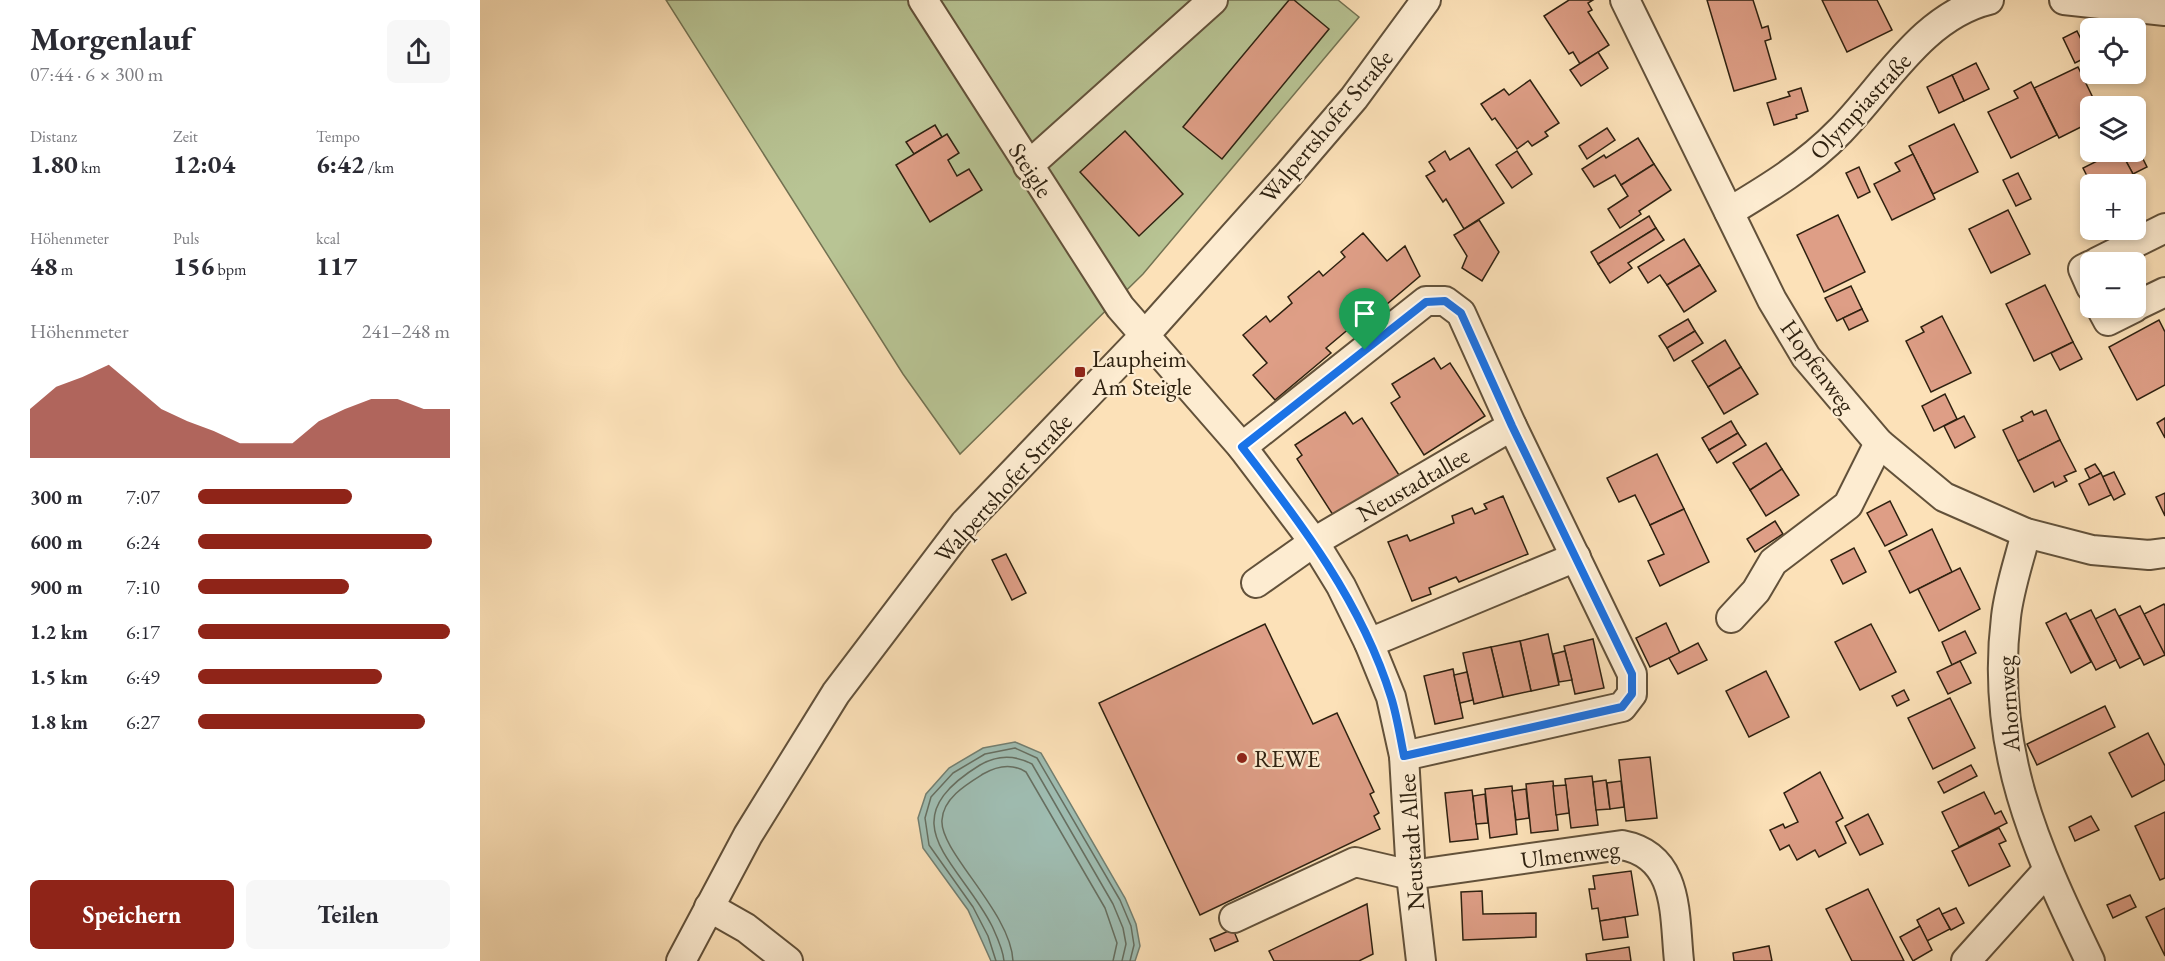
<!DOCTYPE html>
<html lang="de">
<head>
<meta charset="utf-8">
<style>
  body { margin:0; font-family:"EB Garamond",serif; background:#f7f7f7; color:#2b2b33; height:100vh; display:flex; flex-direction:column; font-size:22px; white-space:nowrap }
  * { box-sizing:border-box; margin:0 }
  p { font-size:20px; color:#7c7c81 }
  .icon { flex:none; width:33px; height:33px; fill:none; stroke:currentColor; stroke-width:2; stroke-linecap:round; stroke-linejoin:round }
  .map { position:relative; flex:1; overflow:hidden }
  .panel { display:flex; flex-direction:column; background:#fff; width:480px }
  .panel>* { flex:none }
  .tools { position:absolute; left:1600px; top:18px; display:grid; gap:12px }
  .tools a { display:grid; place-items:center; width:66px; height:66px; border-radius:9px; background:#fff; box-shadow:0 3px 9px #0003; font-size:30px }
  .pin { position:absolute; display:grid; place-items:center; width:51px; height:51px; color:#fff; margin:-62px -26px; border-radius:50% 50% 50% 0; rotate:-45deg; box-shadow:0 0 6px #0007 }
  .pin .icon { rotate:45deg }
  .round { display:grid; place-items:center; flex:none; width:63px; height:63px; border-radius:9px; background:#f7f7f7 }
  .overview { display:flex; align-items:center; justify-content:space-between; height:102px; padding:0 30px }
  h1 { font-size:33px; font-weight:700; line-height:45px }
  .metrics { display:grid; grid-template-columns:repeat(3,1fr); gap:9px; height:102px; padding:6px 30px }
  .metrics div { display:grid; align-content:center }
  .metrics b { font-size:26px; font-weight:700 }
  .metrics small { font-size:16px; font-weight:400 }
  .metrics p { font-size:16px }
  .chart { height:168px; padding:12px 30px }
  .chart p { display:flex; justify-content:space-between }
  .chart svg { width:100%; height:108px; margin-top:6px; fill:#8f2418; opacity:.7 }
  .button { display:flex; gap:12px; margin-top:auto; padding:12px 30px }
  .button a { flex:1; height:69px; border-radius:9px; background:#8f2418; color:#fff; font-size:24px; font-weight:700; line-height:69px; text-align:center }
  .button a+a { background:#f7f7f7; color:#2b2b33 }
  ul { padding:0 30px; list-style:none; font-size:20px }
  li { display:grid; grid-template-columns:96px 72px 1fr; align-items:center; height:45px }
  li i { height:15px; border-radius:8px; background:#8f2418 }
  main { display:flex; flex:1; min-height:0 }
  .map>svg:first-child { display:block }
  .green { fill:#b8c494; stroke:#737252; stroke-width:1.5 }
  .water { fill:#9fbdb2; stroke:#727f71; stroke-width:1.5 }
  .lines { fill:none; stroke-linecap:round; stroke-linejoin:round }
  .shore { stroke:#666f61; stroke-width:1.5 }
  .building { fill:#de9e86; stroke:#2e2110; stroke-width:1.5 }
  .minor-casing { stroke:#62513a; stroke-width:32 }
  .minor { stroke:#fdecd1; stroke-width:28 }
  .route-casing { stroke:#fff; stroke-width:12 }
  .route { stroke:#1a73e8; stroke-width:8 }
  .poi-dot { fill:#8f2418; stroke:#fdecd1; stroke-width:2 }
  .labels { text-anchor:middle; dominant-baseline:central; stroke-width:4.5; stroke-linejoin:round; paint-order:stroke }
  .street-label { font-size:24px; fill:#2e2110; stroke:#fdecd1 }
  .poi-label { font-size:24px; fill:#2e2110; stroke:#fdecd1; text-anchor:start }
</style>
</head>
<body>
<main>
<section class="panel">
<div class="overview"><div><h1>Morgenlauf</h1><p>07:44 · 6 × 300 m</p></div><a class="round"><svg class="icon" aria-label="share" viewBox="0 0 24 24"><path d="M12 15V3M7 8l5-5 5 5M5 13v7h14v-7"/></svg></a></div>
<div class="metrics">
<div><p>Distanz</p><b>1.80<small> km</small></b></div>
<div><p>Zeit</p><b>12:04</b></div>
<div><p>Tempo</p><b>6:42<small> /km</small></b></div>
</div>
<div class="metrics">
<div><p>Höhenmeter</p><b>48<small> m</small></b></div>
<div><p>Puls</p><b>156<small> bpm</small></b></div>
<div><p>kcal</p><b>117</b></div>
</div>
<div class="chart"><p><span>Höhenmeter</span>241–248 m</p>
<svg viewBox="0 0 160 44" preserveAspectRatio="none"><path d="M0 44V24L10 15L20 11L30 6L40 15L50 24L60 29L70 33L80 38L90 38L100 38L110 29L120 24L130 20L140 20L150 24L160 24V44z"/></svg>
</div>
<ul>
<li><b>300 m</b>7:07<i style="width:61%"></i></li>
<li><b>600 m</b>6:24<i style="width:93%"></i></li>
<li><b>900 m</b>7:10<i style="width:60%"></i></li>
<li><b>1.2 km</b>6:17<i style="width:100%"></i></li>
<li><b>1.5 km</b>6:49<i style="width:73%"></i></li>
<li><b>1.8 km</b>6:27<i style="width:90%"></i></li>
</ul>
<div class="button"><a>Speichern</a><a>Teilen</a></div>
</section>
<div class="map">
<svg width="1685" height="961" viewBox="0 0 1685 961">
  <rect width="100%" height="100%" fill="#fce1b8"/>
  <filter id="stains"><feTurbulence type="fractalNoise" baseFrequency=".00333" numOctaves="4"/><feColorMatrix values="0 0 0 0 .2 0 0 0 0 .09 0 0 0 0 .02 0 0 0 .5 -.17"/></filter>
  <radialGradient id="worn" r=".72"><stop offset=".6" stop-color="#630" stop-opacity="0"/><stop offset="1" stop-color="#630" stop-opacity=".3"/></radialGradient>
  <path class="green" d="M186,0h672l21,17 -216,257 -183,180 -57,-80z"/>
  <path class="water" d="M535,742l26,11 84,145 11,26 4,22 -5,15h-144l-23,-51 -45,-62 -5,-30 8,-24 23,-26 34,-20z"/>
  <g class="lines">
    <g class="shore">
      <path d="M516,961l-8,-25 -15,-29 -44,-62 -4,-27 6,-21 22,-24 32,-19 30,-6 22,10 83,142 11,26 3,19 -4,16"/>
      <path d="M524,961c-1,-12 -7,-24 -12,-35 -34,-66 -105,-104 -12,-161 17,-10 35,-10 52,-1l81,140 10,24 3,16 -4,17"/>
      <path d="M533,961c-2,-49 -74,-110 -71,-141 1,-22 25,-36 41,-46 14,-8 29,-11 43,-2l79,136 12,35 -4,18"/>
    </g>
  </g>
  <g class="building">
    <path d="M809,0h5l35,29 -107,130 -39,-32z"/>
    <path d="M1089,0h24l-5,3 4,7 -4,2 21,33 -29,19 -7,-12 -4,2 -25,-38z"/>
    <path d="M1227,0h46l9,28 6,-2 3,13 -6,2 11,38 -42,12z"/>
    <path d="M1342,0h55l15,30 -45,22z"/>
    <path d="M1597,31l12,25 -14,7 -12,-25z"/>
    <path d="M1118,52l10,16 -27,18 -11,-16z"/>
    <path d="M1496,63l13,26 -25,12 -12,-26z"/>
    <path d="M1598,67l19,39h-6v16l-32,16 -25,-50z"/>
    <path d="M1472,75l12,26 -25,12 -12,-26z"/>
    <path d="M1050,80l29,43 -14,9 3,4 -16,10 -4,-5 -11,8 -22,-31 -3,2 -11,-16 23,-15 5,6z"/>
    <path d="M1551,82l26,53 -46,23 -23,-46 30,-14 -4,-7z"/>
    <path d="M1321,88l7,23 -12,4 1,3 -23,7 -7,-22 23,-7 -2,-4z"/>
    <path d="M1474,124l24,48 -45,22 -24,-48z"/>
    <path d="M455,125l7,12 -28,17 -8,-12z"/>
    <path d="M1127,128l8,12 -28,19 -8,-13z"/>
    <path d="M645,131l58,63 -44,42 -59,-64z"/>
    <path d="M467,134l12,19 -11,7 9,16 12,-7 13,21 -52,32 -34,-57z"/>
    <path d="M1158,138l16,26 -33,21 -6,-10 -21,12 -12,-18 22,-14 2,3z"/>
    <path d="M1656,145l11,22 -14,7 -12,-22h15z"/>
    <path d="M989,148l35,55 -40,26 -18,-30 -3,3 -17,-26 9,-5 -6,-9 16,-11 5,9z"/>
    <path d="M1037,151l15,23 -20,14 -16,-23z"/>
    <path d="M1635,152h6l12,22 -6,3 4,7h-40v19l-10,-19 8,-4 -6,-12z"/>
    <path d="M1433,154l22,45 -43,21 -18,-36 26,-13 -5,-8z"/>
    <path d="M1174,164l17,26 -32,21 2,3 -21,14 -12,-19 20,-13 -7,-11z"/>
    <path d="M1379,167l11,25 -12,6 -12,-25z"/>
    <path d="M1538,173l13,26 -15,7 -13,-26z"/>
    <path d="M1528,210l22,44 -39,19 -22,-44z"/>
    <path d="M1358,215l27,57 -41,20 -27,-57z"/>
    <path d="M1169,216l7,12 -58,36 -7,-12z"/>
    <path d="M999,220l20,32 -17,29 -20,-13 5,-12 -13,-21z"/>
    <path d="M1176,228l8,12 -36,23 4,5 -22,15 -12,-19z"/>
    <path d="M883,233l24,28 18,-15 15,30 -53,45 -4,-4 -37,31 5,5 -56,47 -22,-25 14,-12 -24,-28 23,-19 4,6 22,-19 -4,-6 31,-26 4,5 22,-19 -4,-5z"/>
    <path d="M1204,239l16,26 -33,20 -7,-10 -12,8 -10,-16z"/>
    <path d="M1220,265l16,26 -32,21 -17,-27z"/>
    <path d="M1565,285l28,57 -39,19 -28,-57z"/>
    <path d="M1371,286l11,23 -25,12 -12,-23z"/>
    <path d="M1382,309l6,12 -19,9 -6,-12z"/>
    <path d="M1462,316l29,57 -40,19 -25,-51 18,-9 -3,-5z"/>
    <path d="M1208,319l7,12 -28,17 -8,-12z"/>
    <path d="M1679,320l6,12v53l-28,15 -28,-53z"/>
    <path d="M1215,331l8,12 -29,18 -7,-13z"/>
    <path d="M1245,340l16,27 -33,20 -16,-26z"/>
    <path d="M1593,342l9,17 -22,11 -9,-17z"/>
    <path d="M954,358l7,11 9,-6 35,53 -61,39 -33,-52 9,-6 -8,-13z"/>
    <path d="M1261,367l17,27 -34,20 -16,-27z"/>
    <path d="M1465,394l12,25 -23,12 -12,-25z"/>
    <path d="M1566,410l14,30 -42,21 -15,-31 20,-9 -2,-4 11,-6 2,4z"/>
    <path d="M865,412l8,12 9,-6 37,57 -64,43 -38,-59 5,-4 -7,-10z"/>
    <path d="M1484,416l11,21 -20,11 -11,-22z"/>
    <path d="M1685,418v20l-8,-15z"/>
    <path d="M1251,421l7,12 -29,17 -7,-12z"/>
    <path d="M1258,433l8,12 -29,18 -8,-13z"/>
    <path d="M1580,440l16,31 -12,5 3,5 -12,6 -2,-5 -19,10 -16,-31z"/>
    <path d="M1286,443l16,26 -32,21 -17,-27z"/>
    <path d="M1177,454l27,55 -34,16 -15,-30 -16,7 -12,-24z"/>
    <path d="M1615,464l6,9 -11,6 -5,-10z"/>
    <path d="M1302,469l17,26 -33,21 -16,-26z"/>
    <path d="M1634,472l11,22 -11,6 -12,-23z"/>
    <path d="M1621,473l10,22 -22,10 -10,-21z"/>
    <path d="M1685,493v23l-9,-19z"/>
    <path d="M1023,496l25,58 -69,28 -3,-5 -27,11 2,6 -19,7 -24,-59 19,-7 3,6 44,-18 -2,-7 20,-8 3,6 12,-5 -3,-5z"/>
    <path d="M1410,501l17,34 -22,11 -18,-33z"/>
    <path d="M1204,509l25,53 -49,24 -12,-25 16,-7 -14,-29z"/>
    <path d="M1295,521l8,13 -28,18 -8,-13z"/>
    <path d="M1452,529l20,43 -42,21 -21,-42z"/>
    <path d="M1374,548l12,24 -23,12 -12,-24z"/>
    <path d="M526,554l20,39 -14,7 -20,-40z"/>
    <path d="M1480,568l20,41 -41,22 -21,-42z"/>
    <path d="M1684,604l1,2v50l-21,-42z"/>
    <path d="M1660,606l25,49 -21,10 -25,-49z"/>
    <path d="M1635,609l25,49 -20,10 -25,-49z"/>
    <path d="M1611,610l25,50 -20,10 -26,-50z"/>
    <path d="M1586,613l25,49 -20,11 -25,-50z"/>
    <path d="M1186,623l14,30 -30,14 -14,-29z"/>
    <path d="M785,624l48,100 24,-11 37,79 -4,2 9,19 -5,3 6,13 -180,86 -101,-212z"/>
    <path d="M1391,624l25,48 -36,18 -25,-48z"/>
    <path d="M1485,631l11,22 -24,12 -10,-23z"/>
    <path d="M1068,634l11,51 -28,6 -11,-50z"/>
    <path d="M1113,639l11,49 -29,6 -11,-48z"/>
    <path d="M1040,641l11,50 -28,6 -12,-50z"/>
    <path d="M1218,643l9,17 -29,14 -9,-16z"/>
    <path d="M1011,647l12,50 -29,7 -11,-51z"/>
    <path d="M1085,651l7,29 -13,2 -6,-28z"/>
    <path d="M1480,661l11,22 -23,11 -11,-22z"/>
    <path d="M973,669l10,49 -28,6 -11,-48z"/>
    <path d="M1286,671l23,46 -40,20 -23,-46z"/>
    <path d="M987,672l6,28 -13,3 -6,-28z"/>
    <path d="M1424,690l5,10 -12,6 -5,-10z"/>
    <path d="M1470,698l25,50 -42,21 -25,-51z"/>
    <path d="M1625,706l10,21 -78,38 -10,-21z"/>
    <path d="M1668,733l17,33v14l-33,17 -23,-44z"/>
    <path d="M1170,757l7,61 -31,3 -7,-61z"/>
    <path d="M1491,765l6,11 -33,17 -6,-11z"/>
    <path d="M1340,772l23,46 -7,4 10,21 -27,14 -4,-7 -18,10 -8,-15 -9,5 -10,-20 13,-6 2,4 13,-6 -14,-29z"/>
    <path d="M1112,776l6,49 -27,3 -6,-49z"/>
    <path d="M1126,780l4,29 -14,1 -3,-28z"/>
    <path d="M1073,781l5,49 -27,3 -5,-49z"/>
    <path d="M1141,781l3,26 -14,2 -3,-26z"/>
    <path d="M1086,785l3,28 -13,2 -3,-29z"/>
    <path d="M1032,786l5,48 -27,4 -5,-49z"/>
    <path d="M1046,789l3,29 -13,2 -4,-29z"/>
    <path d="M992,790l6,49 -28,3 -5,-49z"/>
    <path d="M1504,792l11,22 6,-3 6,12 -48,24 -17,-35z"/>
    <path d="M1005,794l3,29 -12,1 -3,-28z"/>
    <path d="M1685,812v66l-5,2 -25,-54z"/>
    <path d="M1388,814l15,30 -23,11 -15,-29z"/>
    <path d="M1611,816l8,14 -24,11 -6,-14z"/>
    <path d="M1519,828l7,13 -7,3 11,22 -41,20 -17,-35z"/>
    <path d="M1151,871l7,44 -38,6 -2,-13 -6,1 -3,-20h6l-2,-13z"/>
    <path d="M1388,889l36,72h-52l-26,-52z"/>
    <path d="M1002,891l1,23 53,-1v24l-73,3 -2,-48z"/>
    <path d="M1650,895l6,12 -23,11 -6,-13z"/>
    <path d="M887,904l6,50 -14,7h-85l-5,-10z"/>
    <path d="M1459,908l11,21 -23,12 -10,-21z"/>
    <path d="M1476,908l8,15 -13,7 -9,-16z"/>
    <path d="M1685,908v48l-19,-39z"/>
    <path d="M1145,917l3,20 -25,3 -3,-19z"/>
    <path d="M1440,926l12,24 -19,11 -13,-24z"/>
    <path d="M753,929l5,12 -23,10 -5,-12z"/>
    <path d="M1289,946l3,15h-38l-1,-8z"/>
    <path d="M1149,947l2,14h-44l-1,-7z"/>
  </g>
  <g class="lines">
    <g class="minor-casing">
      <g id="minor">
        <path d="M443,0l197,307 122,140 72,95 27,44 28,57 22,54 13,59 7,119 10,86"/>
        <path d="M1145,0l147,300 34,57 73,86 65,54 82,36 66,17 57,5 16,-2"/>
        <path d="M1584,0l101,11"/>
        <path d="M548,166l185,-166"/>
        <path d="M1249,212c40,-24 78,-47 111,-81 45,-46 83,-115 149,-131"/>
        <path d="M1617,262l68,-34"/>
        <path d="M1611,265l-8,4 8,18"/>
        <path d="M1656,306l29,-14"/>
        <path d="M1621,308l7,13 26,-13"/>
        <path d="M762,447l184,-146h19l16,12 51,113 120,248v20l-10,13 -218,49"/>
        <path d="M1546,533c-7,28 -17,56 -20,84 -16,131 29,230 84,344"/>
        <path d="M776,583l58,-41 198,-116"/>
        <path d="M1251,618l25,-27 17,-29 75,-57 31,-62"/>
        <path d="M889,643l207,-86"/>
        <path d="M229,907l37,21 42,33"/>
        <path d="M754,918l121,-56 56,13 211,-30c58,11 52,70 57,116"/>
        <path d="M201,961l67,-126 88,-142 129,-170 179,-187 144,-161 66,-77 72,-98"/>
        <path d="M1486,961l81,-90"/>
      </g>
    </g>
    <use href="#minor" class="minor"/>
  </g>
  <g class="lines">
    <g class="route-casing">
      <path id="route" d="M965,301l16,12 51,113 120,248v20l-10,13 -218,49c-4,-20 -7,-40 -13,-59 -29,-94 -90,-174 -149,-250l184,-145z"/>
    </g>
    <use href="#route" class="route"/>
  </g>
  <g class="poi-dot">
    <rect x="594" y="366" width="12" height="12" rx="3"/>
    <circle cx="762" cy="758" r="6"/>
  </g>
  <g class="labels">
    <g class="street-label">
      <text transform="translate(1380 106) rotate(-47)">Olympiastraße</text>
      <text transform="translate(846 126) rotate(-50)">Walpertshofer Straße</text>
      <text transform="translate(551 170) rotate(57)">Steigle</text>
      <text transform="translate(1338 366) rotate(54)">Hopfenweg</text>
      <text transform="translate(933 484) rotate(-30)">Neustadtallee</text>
      <text transform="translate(523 488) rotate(-48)">Walpertshofer Straße</text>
      <text transform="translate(1528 704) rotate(-94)">Ahornweg</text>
      <text transform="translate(931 842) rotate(-94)">Neustadt Allee</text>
      <text transform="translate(1090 854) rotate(-7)">Ulmenweg</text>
    </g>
    <g class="poi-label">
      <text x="612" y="358">Laupheim<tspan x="612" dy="28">Am Steigle</tspan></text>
      <text x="774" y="758">REWE</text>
    </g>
  </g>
  <rect width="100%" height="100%" filter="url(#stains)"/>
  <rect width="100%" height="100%" fill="url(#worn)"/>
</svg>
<div class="tools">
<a><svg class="icon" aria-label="locate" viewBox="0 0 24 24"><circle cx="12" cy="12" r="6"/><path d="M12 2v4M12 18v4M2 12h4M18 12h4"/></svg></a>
<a><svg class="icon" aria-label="layers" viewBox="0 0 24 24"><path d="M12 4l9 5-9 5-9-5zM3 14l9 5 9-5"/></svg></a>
<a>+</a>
<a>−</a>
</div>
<div class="pin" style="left:885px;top:350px;background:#1e9e55"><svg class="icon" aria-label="arrive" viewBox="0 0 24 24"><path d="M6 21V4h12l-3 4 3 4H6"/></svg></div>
</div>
</main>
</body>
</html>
